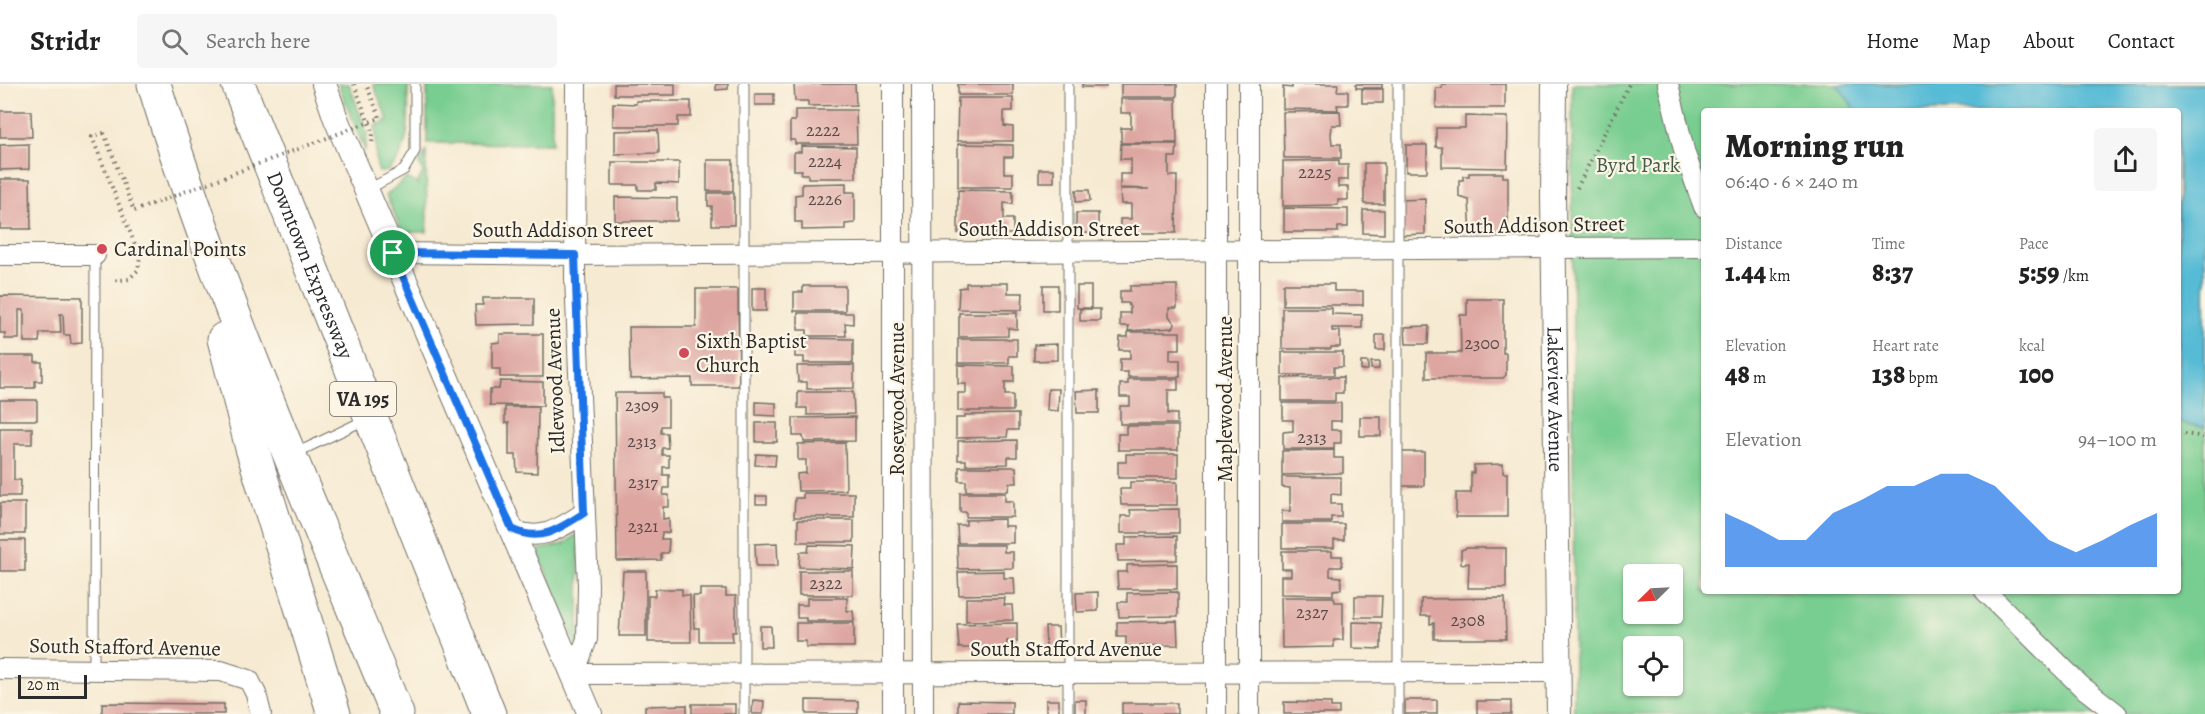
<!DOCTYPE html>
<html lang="en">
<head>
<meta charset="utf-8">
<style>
  body { margin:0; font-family:Alegreya,serif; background:#f6f6f6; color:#222; height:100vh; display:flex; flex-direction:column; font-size:22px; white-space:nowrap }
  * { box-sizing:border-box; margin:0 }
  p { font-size:20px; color:#767676 }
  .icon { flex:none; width:33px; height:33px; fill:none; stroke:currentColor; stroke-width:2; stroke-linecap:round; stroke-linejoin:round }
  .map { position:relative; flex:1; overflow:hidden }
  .side { position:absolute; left:1701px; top:24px; width:480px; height:486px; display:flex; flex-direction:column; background:#fff; border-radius:6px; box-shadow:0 2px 4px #0004 }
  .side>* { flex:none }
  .needle { width:39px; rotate:246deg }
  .fabs { position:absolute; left:1623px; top:480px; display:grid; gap:12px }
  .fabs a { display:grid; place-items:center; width:60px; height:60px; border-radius:6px; background:#fff; box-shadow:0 2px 4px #0004; font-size:30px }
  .scale { position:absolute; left:18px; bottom:15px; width:69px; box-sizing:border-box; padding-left:6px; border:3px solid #2b2b2b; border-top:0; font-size:16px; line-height:21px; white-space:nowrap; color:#2b2b2b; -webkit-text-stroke:4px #fcf5e5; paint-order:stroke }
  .pin { position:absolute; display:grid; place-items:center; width:51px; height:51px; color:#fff; margin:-26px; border:3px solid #fff; border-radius:50%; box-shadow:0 2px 6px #0007 }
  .round { display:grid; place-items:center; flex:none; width:63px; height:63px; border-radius:6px; background:#f6f6f6 }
  .head { display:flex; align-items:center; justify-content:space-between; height:102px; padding:0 24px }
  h1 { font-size:33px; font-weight:800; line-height:45px }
  .metrics { display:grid; grid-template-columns:repeat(3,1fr); gap:9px; height:102px; padding:6px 24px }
  .metrics div { display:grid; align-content:center }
  .metrics b { font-size:26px; font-weight:800 }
  .metrics small { font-size:16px; font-weight:400 }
  .metrics p { font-size:16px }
  .chart { height:168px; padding:12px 24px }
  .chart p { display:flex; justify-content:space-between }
  .chart svg { width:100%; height:108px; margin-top:6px; fill:#1a73e8; opacity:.7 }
  header { display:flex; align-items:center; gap:36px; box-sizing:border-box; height:84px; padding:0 30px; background:#fff; border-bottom:2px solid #e0e0e0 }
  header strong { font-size:28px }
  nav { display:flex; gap:33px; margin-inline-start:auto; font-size:21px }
  .search { width:420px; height:54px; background:#f6f6f6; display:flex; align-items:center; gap:15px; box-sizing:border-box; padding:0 21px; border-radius:6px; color:#767676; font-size:22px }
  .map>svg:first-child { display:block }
  .green { fill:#78cd90; stroke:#527c5e; stroke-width:1.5; fill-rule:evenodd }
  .water { fill:#57bbd5; stroke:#417380; stroke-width:1.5 }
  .building { fill:#dda6a1 }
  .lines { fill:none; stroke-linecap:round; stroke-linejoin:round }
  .service-casing { stroke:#726e65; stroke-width:11 }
  .minor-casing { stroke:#726e65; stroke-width:22 }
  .tertiary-casing { stroke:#726e65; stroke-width:26 }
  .motorway-casing { stroke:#726e65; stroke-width:35 }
  .path { stroke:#726e65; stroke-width:4; stroke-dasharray:1.5 4.5; stroke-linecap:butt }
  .service { stroke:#fff; stroke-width:9 }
  .minor { stroke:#fff; stroke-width:20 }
  .tertiary { stroke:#fff; stroke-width:24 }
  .motorway { stroke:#fff; stroke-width:33 }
  .path-bridge { stroke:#726e65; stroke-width:4; stroke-dasharray:1.5 4.5; stroke-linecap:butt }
  .route-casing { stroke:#fff; stroke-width:12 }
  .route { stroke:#1a73e8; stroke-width:8 }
  .poi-dot { fill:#d1495b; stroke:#fcf5e5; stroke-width:2 }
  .labels { text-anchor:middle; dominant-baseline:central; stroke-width:4.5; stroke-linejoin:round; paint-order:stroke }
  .number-label { font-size:18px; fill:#584a48 }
  .shield { fill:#fcf5e5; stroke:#6a6863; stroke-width:1.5 }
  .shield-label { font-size:20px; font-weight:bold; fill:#2b2b2b }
  .park-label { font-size:21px; fill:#425c49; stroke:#fcf5e5 }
  .street-label { font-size:21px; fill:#2b2b2b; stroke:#fcf5e5 }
  .poi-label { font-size:21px; fill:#2b2b2b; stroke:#fcf5e5; text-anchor:start }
</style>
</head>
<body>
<header>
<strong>Stridr</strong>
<div class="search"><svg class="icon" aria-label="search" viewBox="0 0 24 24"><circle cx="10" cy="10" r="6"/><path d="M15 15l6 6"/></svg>Search here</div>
<nav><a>Home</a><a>Map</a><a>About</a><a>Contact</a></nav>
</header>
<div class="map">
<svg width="2205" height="630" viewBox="0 0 2205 630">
  <rect width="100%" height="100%" fill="#fcf5e5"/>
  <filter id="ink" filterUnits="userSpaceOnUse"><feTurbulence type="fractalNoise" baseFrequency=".0167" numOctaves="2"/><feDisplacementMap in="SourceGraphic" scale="12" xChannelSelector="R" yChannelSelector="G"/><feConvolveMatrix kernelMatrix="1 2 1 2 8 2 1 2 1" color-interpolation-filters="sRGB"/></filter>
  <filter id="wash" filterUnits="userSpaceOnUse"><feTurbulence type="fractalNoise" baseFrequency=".008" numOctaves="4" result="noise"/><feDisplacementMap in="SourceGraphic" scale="24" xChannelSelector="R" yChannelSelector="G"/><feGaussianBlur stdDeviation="1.35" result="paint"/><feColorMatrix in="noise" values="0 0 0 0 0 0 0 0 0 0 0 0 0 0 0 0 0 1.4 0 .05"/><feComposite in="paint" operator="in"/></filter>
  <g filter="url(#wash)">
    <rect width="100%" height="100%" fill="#f6ead2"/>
    <g class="green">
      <path d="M338,0h11l18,49 -2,17z"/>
      <path d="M373,0h35c0,32 5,63 -20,87l-9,1c-7,-16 0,-30 -4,-46l13,-6z"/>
      <path d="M427,0h125v60l-125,-1z"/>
      <path d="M1572,0h633v630h-631zM1704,27h474v480h-474zM1634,490h38v40h-38zM1634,562h38v40h-38z"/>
      <path d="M426,67l1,81h-25l-16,-37 21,-17 10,6 6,-12 -4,-9z"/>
      <path d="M579,448v119l-42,-101 27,-6z"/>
    </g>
    <path class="water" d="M1837,0h368v344l-27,-6v-311h-322z"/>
    <g id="blocks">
      <g class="building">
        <rect x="614" y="0" width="61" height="11"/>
        <path d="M716,0h12v5l-12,1z"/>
        <path d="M794,0h61l1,21 -48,1v-5h-13z"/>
        <rect x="958" y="0" width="55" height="11"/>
        <rect x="1082" y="0" width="24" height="3"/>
        <rect x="1121" y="0" width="56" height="13"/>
        <path d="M1292,0h46l-1,7h11v14h-11l1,5 -55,-1v-22l9,1z"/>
        <rect x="1356" y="0" width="26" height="4"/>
        <path d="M1442,0h63v24h-69v-20h6z"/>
        <rect x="1362" y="5" width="21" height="14"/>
        <rect x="755" y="10" width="19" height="11"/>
        <path d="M958,14h55v13h-9v15l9,1v14h-56z"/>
        <path d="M1121,15h55l1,44h-56v-15h10v-15h-10z"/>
        <path d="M636,17h55v16h-13v9h-65v-23l23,1z"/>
        <path d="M795,26h61l1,34h-62v-4h-5v-19h5z"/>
        <path d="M0,27h31l1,26h-32z"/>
        <path d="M1340,27l1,14h-9l-1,10 1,9h9v14h-57l-1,-46z"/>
        <path d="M1465,32l43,1 -1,51 -65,-1v-20h-6v-19h29z"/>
        <path d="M658,46l1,23 -44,1v-23z"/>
        <path d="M29,60v25l-29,1v-25z"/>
        <path d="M958,60l55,1v12h-9v16h9v14h-55z"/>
        <path d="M1121,60h56l-1,13h-7v19h8l-1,57h-56v-14h11v-15h-10l-1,-15h29l-29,-1v-14h11v-15h-11z"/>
        <rect x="1406" y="61" width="21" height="27"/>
        <path d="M801,62l55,1v31h-48v-4h-7l1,-4h-8v-18h7z"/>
        <rect x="707" y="76" width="26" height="31"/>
        <path d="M1339,76v5h9v15h-10v7h10v13h-10v5l-55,1v-45z"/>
        <path d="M612,78h67v22l-23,-1v7h-18v-5h-26z"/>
        <rect x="1364" y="79" width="20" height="41"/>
        <rect x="1039" y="85" width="15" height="13"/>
        <path d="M1469,89h34v4h5v50l-5,-1v8l-32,1 -2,-35 -10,-3v-17h4v-4h6z"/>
        <path d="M0,95h30l1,50h-31z"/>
        <path d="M846,99v9h9v31l-10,1v5l-43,1v-8h-7v-27l7,-1v-10z"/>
        <path d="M958,106l55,1v13l-9,-1v16h9v15l-55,-1z"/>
        <path d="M1076,106h13l1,11 -14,1z"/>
        <path d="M708,109h26v32h-22v-19h-4z"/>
        <path d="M615,113l62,1v23h-62z"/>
        <path d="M1425,115v35l-24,1v-35z"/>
        <path d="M1284,124l64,1v18h-10v5h-54z"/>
        <path d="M1363,126h21v24l-21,-1z"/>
        <rect x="1076" y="129" width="22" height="20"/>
        <path d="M966,199h42v10h15l-1,17 -64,-1 1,-21 7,-1z"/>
        <path d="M1283,200h51v7h29v14h-80z"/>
        <rect x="1043" y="201" width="15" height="25"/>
        <path d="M1177,201v23h-8v8l6,8 -2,4 -45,3 1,-5h-9v-13h10v-5l-2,-5h-8v-12h10v-5z"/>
        <path d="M803,202h42v25h-51v-19h9z"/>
        <rect x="1077" y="202" width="14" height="22"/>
        <rect x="752" y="204" width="14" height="23"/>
        <path d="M696,205h42l1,97h-47v-8l-62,1 -1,-52h67z"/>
        <path d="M0,212l82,1v46l-11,1 -1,-9h-6l-1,-21h-3l1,19h-21l-1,9h-15v-32h-5v29h-14v-6h-5z"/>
        <path d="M483,214h51v26l-58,1 -1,-20h8z"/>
        <path d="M1467,215h36v54h3v22l-3,3h-77v-25h35l-1,-38h7z"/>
        <path d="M1282,224h50v6l30,1v13h-30v3h8v16h-9v2h-49z"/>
        <rect x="1080" y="225" width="20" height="12"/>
        <path d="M798,229h55v11l-8,-1 1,13h-39v-6h-9z"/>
        <path d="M959,229h58v16l-9,-1v8l-49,1z"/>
        <path d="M1429,242l-1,18h-22l-1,-17z"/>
        <path d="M1128,248h52v17h-10v11h10v17h-52v-5h-8v-13h10v-9h-11l1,-13h8z"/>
        <path d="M500,250h43v43h-43v-8h-8v-26l8,-1z"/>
        <rect x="1376" y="251" width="9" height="15"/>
        <path d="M795,254l58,1v24h-49v-6h-9z"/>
        <path d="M958,255h59v17h-8v7h-51z"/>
        <path d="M1057,260v16l-23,1v-16z"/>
        <path d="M1282,268h61v15h-9v8h-52z"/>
        <path d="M0,272h35v6h7v19h-7v7h-35z"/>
        <rect x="1361" y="278" width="7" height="8"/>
        <rect x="1371" y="278" width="8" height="7"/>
        <path d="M854,281v23l-47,1v-7h-9l-1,-16z"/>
        <path d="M958,281l56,1v16h-9v13h8v16h-55v-18h8v-9h-8z"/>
        <path d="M1343,293v16h-8v8h-53v-23z"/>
        <path d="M1128,295h50v11h-10v24h9v10h-57v-18h10v-9h-10v-13h8z"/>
        <path d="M500,297l43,1v24l-53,-1v-16h9z"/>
        <path d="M1048,305h11l-1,22 -11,-1z"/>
        <path d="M1099,306v23h-22l-1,-22z"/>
        <path d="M798,308h55l1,22 -47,1v-7h-9z"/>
        <path d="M615,309h47v5h6v28h-7v7h6l1,15h-6v7h7v12h-6v8h6v13h-5l-1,7h6v12h-6v12l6,-1v15h-7l-1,6h8l-1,14h-7v7l-44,1z"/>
        <rect x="0" y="316" width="37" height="20"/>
        <path d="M756,318l20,1v13l-20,-1z"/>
        <path d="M1283,319h58v18h-10v9h10v13h-7v6h-51v-17l10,-1v-11h-10z"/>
        <path d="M505,323h33l-1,66 -20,-1 -1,-17h-7v-32h-4z"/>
        <path d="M1018,330v16h-10l-1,7 -51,1v-20h9v-3z"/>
        <path d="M855,333v24l-51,1 -1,-6h-10v-18z"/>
        <rect x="1360" y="333" width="21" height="19"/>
        <rect x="756" y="339" width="21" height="19"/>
        <path d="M1126,342h52v24h-60v-16h8z"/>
        <path d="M0,344h32v16h-18v36h7l-1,16h-20z"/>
        <path d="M1017,356v17h-9v7l-42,1v-5h-8v-19z"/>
        <path d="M845,359l1,47 -48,1 -1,-17 9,-1v-13h-8v-16z"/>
        <path d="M1334,366v8h9v15l-61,2v-24z"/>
        <rect x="1401" y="368" width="23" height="34"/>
        <path d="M756,370l20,1 -1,11 -20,-1z"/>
        <path d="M1126,370h52v24h-60v-16h8z"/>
        <path d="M1503,380v9h4v44h-51v-24h15v-20h3v-8z"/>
        <path d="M959,383h57l1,16h-8l-1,8h-42v-10h-7z"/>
        <path d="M1282,393h59v18l-10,-1v10h10v13h-10v5h-49v-11h8v-23l-8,-1z"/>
        <path d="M1130,398h47v23h-56l-1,-16h10z"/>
        <path d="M803,409h51v24h-60l1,-19h8z"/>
        <path d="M960,409h45v8h8v16h-47v-5h-6z"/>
        <rect x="756" y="412" width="11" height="8"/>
        <rect x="0" y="419" width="25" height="31"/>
        <path d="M1179,425v24h-58v-17h10l-1,-6z"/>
        <path d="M1004,435v7h9v17h-55l-1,-18h9v-5z"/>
        <rect x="798" y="436" width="56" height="22"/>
        <path d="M1282,440h62v16h-10v8h-52z"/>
        <path d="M1177,452v24l-59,1 -1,-16h9v-8z"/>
        <rect x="0" y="456" width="25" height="31"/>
        <path d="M777,459l1,23h-22l-1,-22z"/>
        <path d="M809,461l46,1 -1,23 -55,-2 1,-15h8z"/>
        <path d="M957,461h47v7h9v16l-55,1z"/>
        <path d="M1467,464h39v40h-38l1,-25 -8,1v-14z"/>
        <path d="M1282,467h50v5h10v11h-12v9l11,1v12l-8,1v5l-52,-1v-18h10v-7h-9z"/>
        <path d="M1177,480v25h-59l-1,-17h10v-7z"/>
        <path d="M623,487h23v65h-27z"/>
        <rect x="799" y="487" width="54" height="24"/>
        <path d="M1004,487v7h10l1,16 -56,1 -1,-23z"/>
        <path d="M655,505h27v6h8l1,47h-43v-46h7z"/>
        <path d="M700,505h26v7h10v36h-4l1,9h-34v-13h-5l-1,-32h7z"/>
        <path d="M1098,508v19l-21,1 -1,-19z"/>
        <path d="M1178,508v24l-59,1 -1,-15h9v-9z"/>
        <path d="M1355,512h27l-1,21h-26z"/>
        <path d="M1281,513h53l1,5h8v38h-9v7l-52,1z"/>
        <path d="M807,514h40v13h6l1,10h-48v-3h-9v-13h10z"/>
        <path d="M966,514h39l-1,7h8l1,15 -47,1z"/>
        <path d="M1505,514l1,41h-72v-16l-4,1v-8h-9v-17z"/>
        <path d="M1177,537l1,24 -52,1v-10h-9v-14z"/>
        <path d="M1352,538l29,1v26l-29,-1z"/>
        <path d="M796,539h58v24h-48v-6h-10z"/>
        <path d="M1017,539v18h-10v7h-48l-2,-24z"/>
        <path d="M760,542h11l1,21h-12z"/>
        <path d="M1045,543h13l1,20h-13z"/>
        <path d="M753,616l11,1 -1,13h-11z"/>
        <path d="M806,616l52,1v13h-52z"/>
        <rect x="1046" y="616" width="13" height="14"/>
        <rect x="1075" y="616" width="11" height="14"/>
        <rect x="1405" y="616" width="32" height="14"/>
        <path d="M958,617l54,1v12h-54z"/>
        <rect x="1477" y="617" width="34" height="13"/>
        <path d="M1284,618l47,1v4h8v7h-55z"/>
        <path d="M102,619l122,1v10h-122z"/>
        <rect x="1122" y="619" width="55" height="11"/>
        <rect x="692" y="620" width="43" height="10"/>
        <path d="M687,621v9h-42v-8z"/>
      </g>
    </g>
  </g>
  <g filter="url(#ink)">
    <use href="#blocks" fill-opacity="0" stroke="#726e65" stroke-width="1.5"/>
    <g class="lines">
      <g class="service-casing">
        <g id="service">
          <path d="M1398,0v630"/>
          <path d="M367,106l37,-20 11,-19v-67"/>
          <path d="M296,369l71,-34"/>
          <path d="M94,585l1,-414"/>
          <path d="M744,630v-630"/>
          <path d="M1068,630v-630"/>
        </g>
      </g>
      <g class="minor-casing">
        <g id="minor">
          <path d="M576,0l-1,193 13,308 -1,54 -13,35 985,-2"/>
          <path d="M893,0v630"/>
          <path d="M922,0l1,630"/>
          <path d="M1668,0l17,70 19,53"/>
          <path d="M393,169l182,2 1129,-8"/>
          <path d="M0,171h95"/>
          <path d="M511,445c29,14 48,0 73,-16"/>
          <path d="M1985,507l96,95 36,28"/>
          <path d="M0,585l221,2 28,9 7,14 5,20"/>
          <path d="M1216,630v-630"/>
          <path d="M1249,630v-630"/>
        </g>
      </g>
      <g class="tertiary-casing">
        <g id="tertiary">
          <path d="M324,0l12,35 254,595"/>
          <path id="s1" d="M1554,0l-1,111 6,519"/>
        </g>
      </g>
      <g class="motorway-casing">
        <g id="motorway">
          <path d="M154,0c66,215 157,422 243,630"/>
          <path id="s2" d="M238,0l251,630"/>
          <path d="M224,255l28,109 82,266"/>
        </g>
      </g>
      <g class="path">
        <path d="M354,0l19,50 -1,9"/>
        <path d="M104,49l-12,4 48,120 -2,13 -9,9 -18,2"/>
        <path d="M1577,104l52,-104"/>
        <path d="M2178,349l27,4"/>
      </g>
      <use href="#service" class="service"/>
      <use href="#minor" class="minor"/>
      <use href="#tertiary" class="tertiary"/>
      <use href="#motorway" class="motorway"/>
      <path class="path-bridge" d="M104,49l30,78 246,-93 -14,-34"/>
    </g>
  </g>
  <g class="lines" filter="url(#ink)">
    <g class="route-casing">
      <path id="route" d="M393,169l182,2 9,258c-25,16 -44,30 -72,16z"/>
    </g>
    <use href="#route" class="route"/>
  </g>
  <g class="poi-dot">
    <circle cx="102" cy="165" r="6"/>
    <circle cx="684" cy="269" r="6"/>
  </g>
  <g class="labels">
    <g class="number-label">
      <text x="823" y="46">2222</text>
      <text x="825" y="77">2224</text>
      <text x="1315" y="88">2225</text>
      <text x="825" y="115">2226</text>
      <text x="1482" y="259">2300</text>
      <text x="642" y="321">2309</text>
      <text x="1312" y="353">2313</text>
      <text x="642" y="357">2313</text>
      <text x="643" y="398">2317</text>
      <text x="643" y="442">2321</text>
      <text x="826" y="499">2322</text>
      <text x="1312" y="528">2327</text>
      <text x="1468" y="536">2308</text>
    </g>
    <rect class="shield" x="330" y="298" width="66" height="34" rx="4.5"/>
    <g class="shield-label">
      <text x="363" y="315">VA 195</text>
    </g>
    <g class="park-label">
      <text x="1638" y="81">Byrd Park</text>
    </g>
    <g class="street-label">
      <text transform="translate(1534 141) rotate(-1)">South Addison Street</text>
      <text x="1049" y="145">South Addison Street</text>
      <text x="563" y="146">South Addison Street</text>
      <text stroke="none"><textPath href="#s2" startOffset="195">Downtown Expressway</textPath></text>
      <text transform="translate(555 297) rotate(-92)">Idlewood Avenue</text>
      <text transform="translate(897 315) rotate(-90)">Rosewood Avenue</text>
      <text transform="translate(1225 315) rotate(-90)">Maplewood Avenue</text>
      <text stroke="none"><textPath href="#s1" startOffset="315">Lakeview Avenue</textPath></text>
      <text transform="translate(125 563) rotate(1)">South Stafford Avenue</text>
      <text x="1066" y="565">South Stafford Avenue</text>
    </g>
    <g class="poi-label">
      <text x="114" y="165">Cardinal Points</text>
      <text x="696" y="257">Sixth Baptist<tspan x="696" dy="24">Church</tspan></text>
    </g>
  </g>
</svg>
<div class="fabs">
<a><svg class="needle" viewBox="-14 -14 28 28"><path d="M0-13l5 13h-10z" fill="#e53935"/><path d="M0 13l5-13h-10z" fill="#767676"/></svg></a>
<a><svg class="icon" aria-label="locate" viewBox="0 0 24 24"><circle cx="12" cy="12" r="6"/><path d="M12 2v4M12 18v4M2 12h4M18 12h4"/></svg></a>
</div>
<div class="scale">20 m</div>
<div class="pin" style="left:393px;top:169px;background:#1e9e55"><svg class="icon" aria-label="arrive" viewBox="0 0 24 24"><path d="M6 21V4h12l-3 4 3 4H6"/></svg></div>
<section class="side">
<div class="head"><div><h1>Morning run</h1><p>06:40 · 6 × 240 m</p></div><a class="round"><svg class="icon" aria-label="share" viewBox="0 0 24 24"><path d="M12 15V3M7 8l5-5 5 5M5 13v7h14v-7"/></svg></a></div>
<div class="metrics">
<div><p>Distance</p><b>1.44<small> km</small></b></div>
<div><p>Time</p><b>8:37</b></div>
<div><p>Pace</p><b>5:59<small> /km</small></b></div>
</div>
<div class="metrics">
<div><p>Elevation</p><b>48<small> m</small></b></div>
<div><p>Heart rate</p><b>138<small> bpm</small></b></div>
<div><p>kcal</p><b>100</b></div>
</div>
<div class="chart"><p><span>Elevation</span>94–100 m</p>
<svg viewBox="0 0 160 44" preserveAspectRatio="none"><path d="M0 44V22L10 27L20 33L30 33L40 22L50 17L60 11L70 11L80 6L90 6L100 11L110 22L120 33L130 38L140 33L150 27L160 22V44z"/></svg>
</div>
</section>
</div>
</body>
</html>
